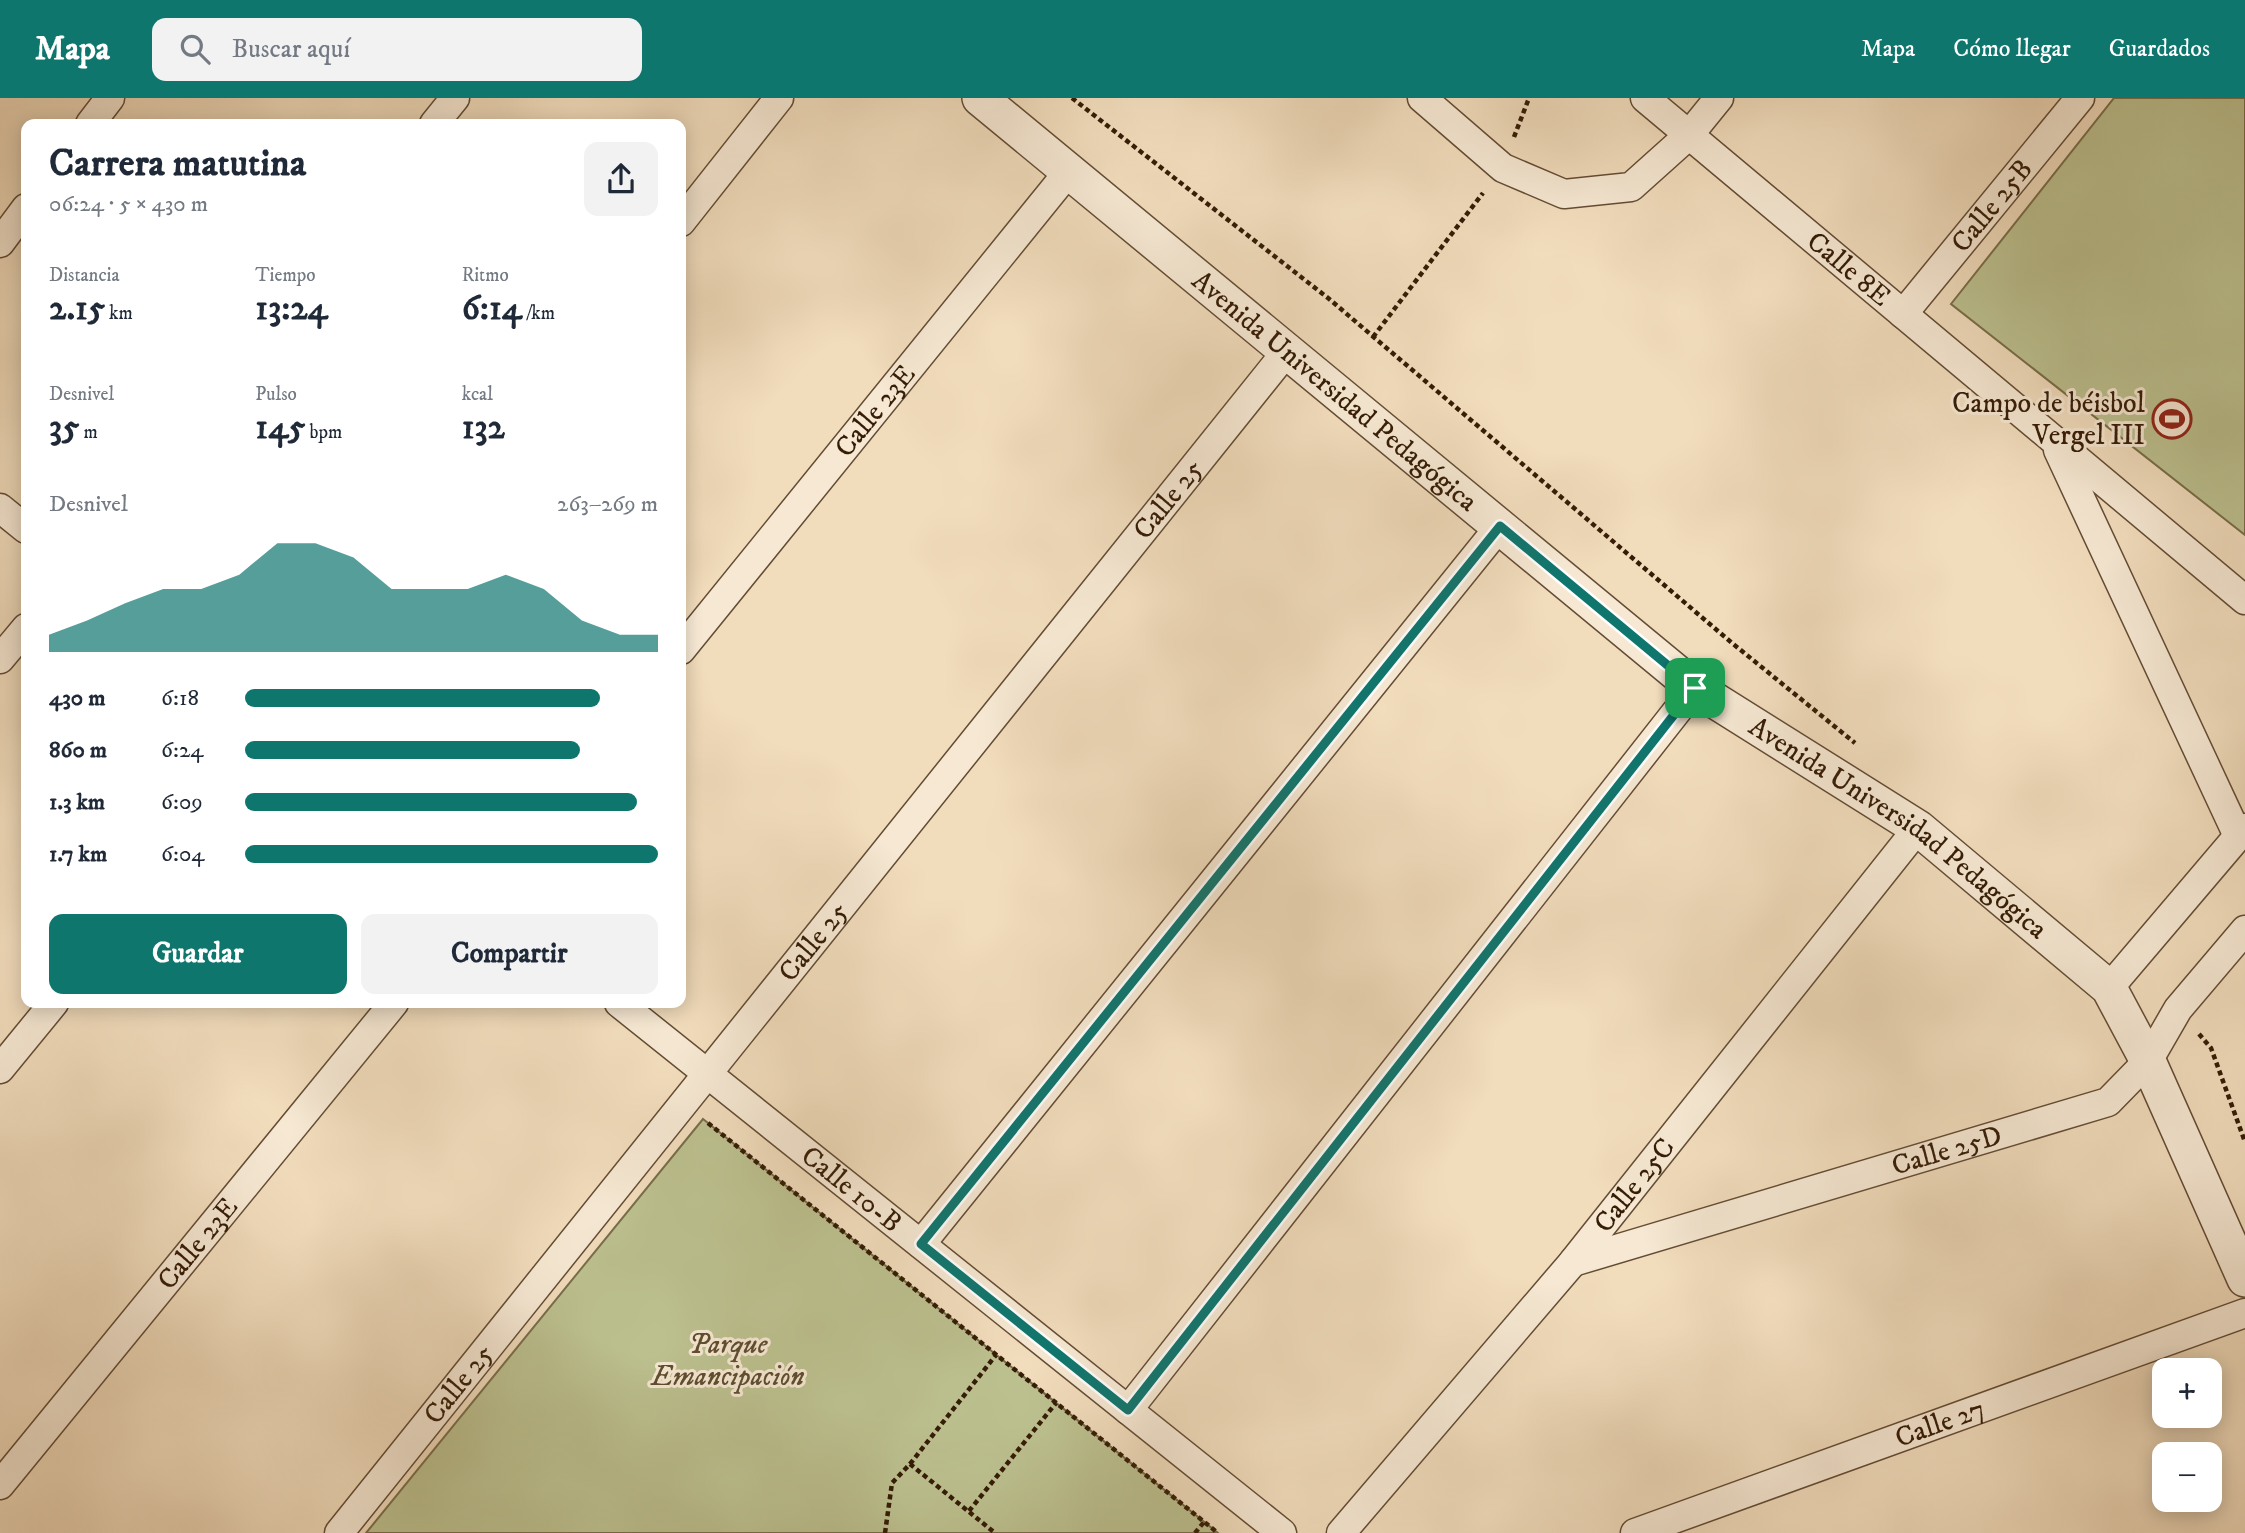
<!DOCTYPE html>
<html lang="es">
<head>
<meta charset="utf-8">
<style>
  body { margin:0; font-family:"IM FELL DW Pica",serif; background:#f2f2f3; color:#1f2937; height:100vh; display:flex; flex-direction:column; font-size:26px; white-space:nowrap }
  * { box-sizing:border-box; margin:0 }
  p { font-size:23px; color:#747a83 }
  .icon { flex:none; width:38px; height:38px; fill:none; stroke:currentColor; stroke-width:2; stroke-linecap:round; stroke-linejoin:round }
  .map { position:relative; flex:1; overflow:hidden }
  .sheet { position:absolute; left:21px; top:21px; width:665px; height:889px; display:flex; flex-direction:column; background:#fff; border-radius:14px; box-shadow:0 4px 18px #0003 }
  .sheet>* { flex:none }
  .fabs { position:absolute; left:2152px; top:1260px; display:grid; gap:14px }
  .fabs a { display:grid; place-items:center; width:70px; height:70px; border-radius:14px; background:#fff; box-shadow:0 4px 18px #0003; font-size:35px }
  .pin { position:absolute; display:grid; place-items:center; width:60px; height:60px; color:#fff; margin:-30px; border-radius:14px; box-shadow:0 4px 10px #0006 }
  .round { display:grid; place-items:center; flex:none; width:74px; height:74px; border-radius:14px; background:#f2f2f3 }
  .summary { display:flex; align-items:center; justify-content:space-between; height:119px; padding:0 28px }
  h1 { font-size:38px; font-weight:700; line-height:52px }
  .stats { display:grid; grid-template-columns:repeat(3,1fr); gap:10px; height:119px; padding:7px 28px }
  .stats div { display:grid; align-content:center }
  .stats b { font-size:35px; font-weight:700 }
  .stats small { font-size:19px; font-weight:400 }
  .stats p { font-size:19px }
  .chart { height:196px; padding:14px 28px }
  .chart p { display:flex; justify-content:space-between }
  .chart svg { width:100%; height:126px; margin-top:7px; fill:#0f766e; opacity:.7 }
  .button { display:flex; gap:14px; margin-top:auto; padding:14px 28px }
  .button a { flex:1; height:80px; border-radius:14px; background:#0f766e; color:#fff; font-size:28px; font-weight:700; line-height:80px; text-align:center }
  .button a+a { background:#f2f2f3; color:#1f2937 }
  ul { padding:0 28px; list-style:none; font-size:23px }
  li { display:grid; grid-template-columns:112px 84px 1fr; align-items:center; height:52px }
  li i { height:18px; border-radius:9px; background:#0f766e }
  header { display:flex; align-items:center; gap:42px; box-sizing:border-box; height:98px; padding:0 35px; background:#0f766e; color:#fff }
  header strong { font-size:33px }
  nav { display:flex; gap:38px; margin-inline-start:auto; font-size:24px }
  .search { width:490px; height:63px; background:#f2f2f3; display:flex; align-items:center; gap:18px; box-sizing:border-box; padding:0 24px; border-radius:14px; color:#747a83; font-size:26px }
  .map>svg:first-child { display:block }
  .green { fill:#bcc08f; stroke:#786e4a; stroke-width:2 }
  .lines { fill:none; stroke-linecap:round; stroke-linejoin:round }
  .minor-casing { stroke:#644c34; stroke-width:31 }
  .tertiary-casing { stroke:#644c34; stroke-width:38 }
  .path { stroke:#351c06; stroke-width:4.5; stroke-dasharray:5 3.5; stroke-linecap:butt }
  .minor { stroke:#f6e8d3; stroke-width:28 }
  .tertiary { stroke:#f6e8d3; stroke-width:35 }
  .route-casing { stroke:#fff; stroke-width:14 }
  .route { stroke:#0f766e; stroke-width:9 }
  .labels { text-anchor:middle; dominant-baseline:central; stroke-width:6; stroke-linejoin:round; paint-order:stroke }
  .street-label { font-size:28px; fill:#351c06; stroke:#f6e8d3 }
  .poi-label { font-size:28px; fill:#351c06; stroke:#f6e8d3; text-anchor:end }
  .park-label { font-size:28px; font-style:italic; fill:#5e4d2f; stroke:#f6e8d3 }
</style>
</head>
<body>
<header>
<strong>Mapa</strong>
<div class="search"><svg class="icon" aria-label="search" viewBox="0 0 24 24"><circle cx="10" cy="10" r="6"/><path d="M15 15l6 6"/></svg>Buscar aquí</div>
<nav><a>Mapa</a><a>Cómo llegar</a><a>Guardados</a></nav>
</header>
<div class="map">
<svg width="2245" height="1435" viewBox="0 0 2245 1435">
  <rect width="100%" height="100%" fill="#f1dcbc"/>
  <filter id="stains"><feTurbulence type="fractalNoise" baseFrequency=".00286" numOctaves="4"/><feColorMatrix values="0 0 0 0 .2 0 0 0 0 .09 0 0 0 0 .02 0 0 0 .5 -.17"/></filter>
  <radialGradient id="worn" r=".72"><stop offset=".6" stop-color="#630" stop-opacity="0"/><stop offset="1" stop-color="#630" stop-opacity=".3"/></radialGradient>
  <g class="green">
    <path d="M2114,0h131v437l-294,-231z"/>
    <path d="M703,1021l515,414h-852z"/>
  </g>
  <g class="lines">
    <g class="minor-casing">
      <g id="minor">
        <path d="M1422,0l81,70 61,26 67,-7 58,-52 30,-37"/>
        <path id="s1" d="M1645,0l600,502"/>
        <path d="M90,26l20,-26"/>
        <path d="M434,26l21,-26"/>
        <path d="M681,124l98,-124"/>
        <path d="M0,145l26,-35"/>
        <path id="s2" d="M1903,216l177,-216"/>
        <path d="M2058,352l180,386"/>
        <path d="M0,410l26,21"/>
        <path id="s3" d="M681,552l388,-479"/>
        <path d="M0,561l26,-31"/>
        <path d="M2109,890l136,-160"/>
        <path id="s4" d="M619,905l663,530"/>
        <path d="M0,971l54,-66"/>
        <path d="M921,1146l579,-718"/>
        <path id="s5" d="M1573,1164l535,-160 40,-41 30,-52 67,-79"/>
        <path d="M1128,1312l567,-722"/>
        <path id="s6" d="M0,1387l394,-482"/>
        <path id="s7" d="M339,1435l948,-1182"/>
        <path id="s8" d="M1341,1435l232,-271 345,-434"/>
        <path id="s9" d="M1635,1435l610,-220"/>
      </g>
    </g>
    <g class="tertiary-casing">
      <g id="tertiary">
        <path id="s10" d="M980,0l715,590 223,140 191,160 39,73 97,218"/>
      </g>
    </g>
    <g class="path">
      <path d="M1072,0l256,200 404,345 123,100"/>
      <path d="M1514,39l15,-39"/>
      <path d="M1373,239l110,-144"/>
      <path d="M2199,936l12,14 34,94"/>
      <path d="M708,1025l510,410"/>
      <path d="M910,1366l86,-109"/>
      <path d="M969,1413l87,-108"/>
      <path d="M885,1435l7,-50 18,-19 85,69"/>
      <path d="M1195,1435l9,-11"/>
    </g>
    <use href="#minor" class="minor"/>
    <use href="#tertiary" class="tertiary"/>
  </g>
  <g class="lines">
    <g class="route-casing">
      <path id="route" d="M1500,428l195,162 -567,722 -207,-166z"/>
    </g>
    <use href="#route" class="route"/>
  </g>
  <defs>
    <g id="stadium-ring" transform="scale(2.0125)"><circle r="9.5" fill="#f6e8d3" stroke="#8f2418" stroke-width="1.5"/><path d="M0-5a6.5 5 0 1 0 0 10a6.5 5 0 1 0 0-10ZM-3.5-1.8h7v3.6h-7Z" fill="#8f2418"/></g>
  </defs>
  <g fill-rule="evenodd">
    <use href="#stadium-ring" x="2172" y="321"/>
  </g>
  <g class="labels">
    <g class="street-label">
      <text stroke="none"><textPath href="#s2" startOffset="140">Calle 25B</textPath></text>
      <text stroke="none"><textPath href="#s1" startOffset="266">Calle 8E</textPath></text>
      <text stroke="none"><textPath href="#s10" startOffset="460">Avenida Universidad Pedagógica</textPath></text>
      <text stroke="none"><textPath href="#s3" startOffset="308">Calle 23E</textPath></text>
      <text stroke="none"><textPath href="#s7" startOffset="1325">Calle 25</textPath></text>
      <text stroke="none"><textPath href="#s10" startOffset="1174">Avenida Universidad Pedagógica</textPath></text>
      <text stroke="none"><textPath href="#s7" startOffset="758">Calle 25</textPath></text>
      <text stroke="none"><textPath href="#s5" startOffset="390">Calle 25D</textPath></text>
      <text stroke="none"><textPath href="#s8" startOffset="455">Calle 25C</textPath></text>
      <text stroke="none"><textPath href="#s4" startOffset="298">Calle 10-B</textPath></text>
      <text stroke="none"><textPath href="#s6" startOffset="312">Calle 23E</textPath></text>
      <text stroke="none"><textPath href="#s7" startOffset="191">Calle 25</textPath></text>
      <text stroke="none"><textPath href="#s9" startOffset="324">Calle 27</textPath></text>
    </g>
    <g class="poi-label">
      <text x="2145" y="305">Campo de béisbol<tspan x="2145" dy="32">Vergel III</tspan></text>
    </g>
    <g class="park-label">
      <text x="728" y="1246">Parque<tspan x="728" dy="32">Emancipación</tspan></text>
    </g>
  </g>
  <rect width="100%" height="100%" filter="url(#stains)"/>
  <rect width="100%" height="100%" fill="url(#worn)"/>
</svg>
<div class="fabs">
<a>+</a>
<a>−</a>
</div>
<div class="pin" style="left:1695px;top:590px;background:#1e9e55"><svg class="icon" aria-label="arrive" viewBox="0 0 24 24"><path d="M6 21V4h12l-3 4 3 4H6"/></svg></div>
<section class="sheet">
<div class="summary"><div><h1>Carrera matutina</h1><p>06:24 · 5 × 430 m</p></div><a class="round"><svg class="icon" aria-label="share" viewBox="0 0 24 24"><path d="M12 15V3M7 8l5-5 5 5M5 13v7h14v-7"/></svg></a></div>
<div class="stats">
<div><p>Distancia</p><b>2.15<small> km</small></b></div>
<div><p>Tiempo</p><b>13:24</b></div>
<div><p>Ritmo</p><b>6:14<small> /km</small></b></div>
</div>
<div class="stats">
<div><p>Desnivel</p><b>35<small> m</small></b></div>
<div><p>Pulso</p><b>145<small> bpm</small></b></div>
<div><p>kcal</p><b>132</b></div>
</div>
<div class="chart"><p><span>Desnivel</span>263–269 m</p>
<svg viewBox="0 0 160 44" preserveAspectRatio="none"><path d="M0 44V38L10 33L20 27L30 22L40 22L50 17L60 6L70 6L80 11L90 22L100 22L110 22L120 17L130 22L140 33L150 38L160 38V44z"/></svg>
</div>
<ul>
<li><b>430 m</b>6:18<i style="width:86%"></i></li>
<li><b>860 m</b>6:24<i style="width:81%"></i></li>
<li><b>1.3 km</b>6:09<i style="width:95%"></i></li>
<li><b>1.7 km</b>6:04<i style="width:100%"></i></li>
</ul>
<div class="button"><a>Guardar</a><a>Compartir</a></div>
</section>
</div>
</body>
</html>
